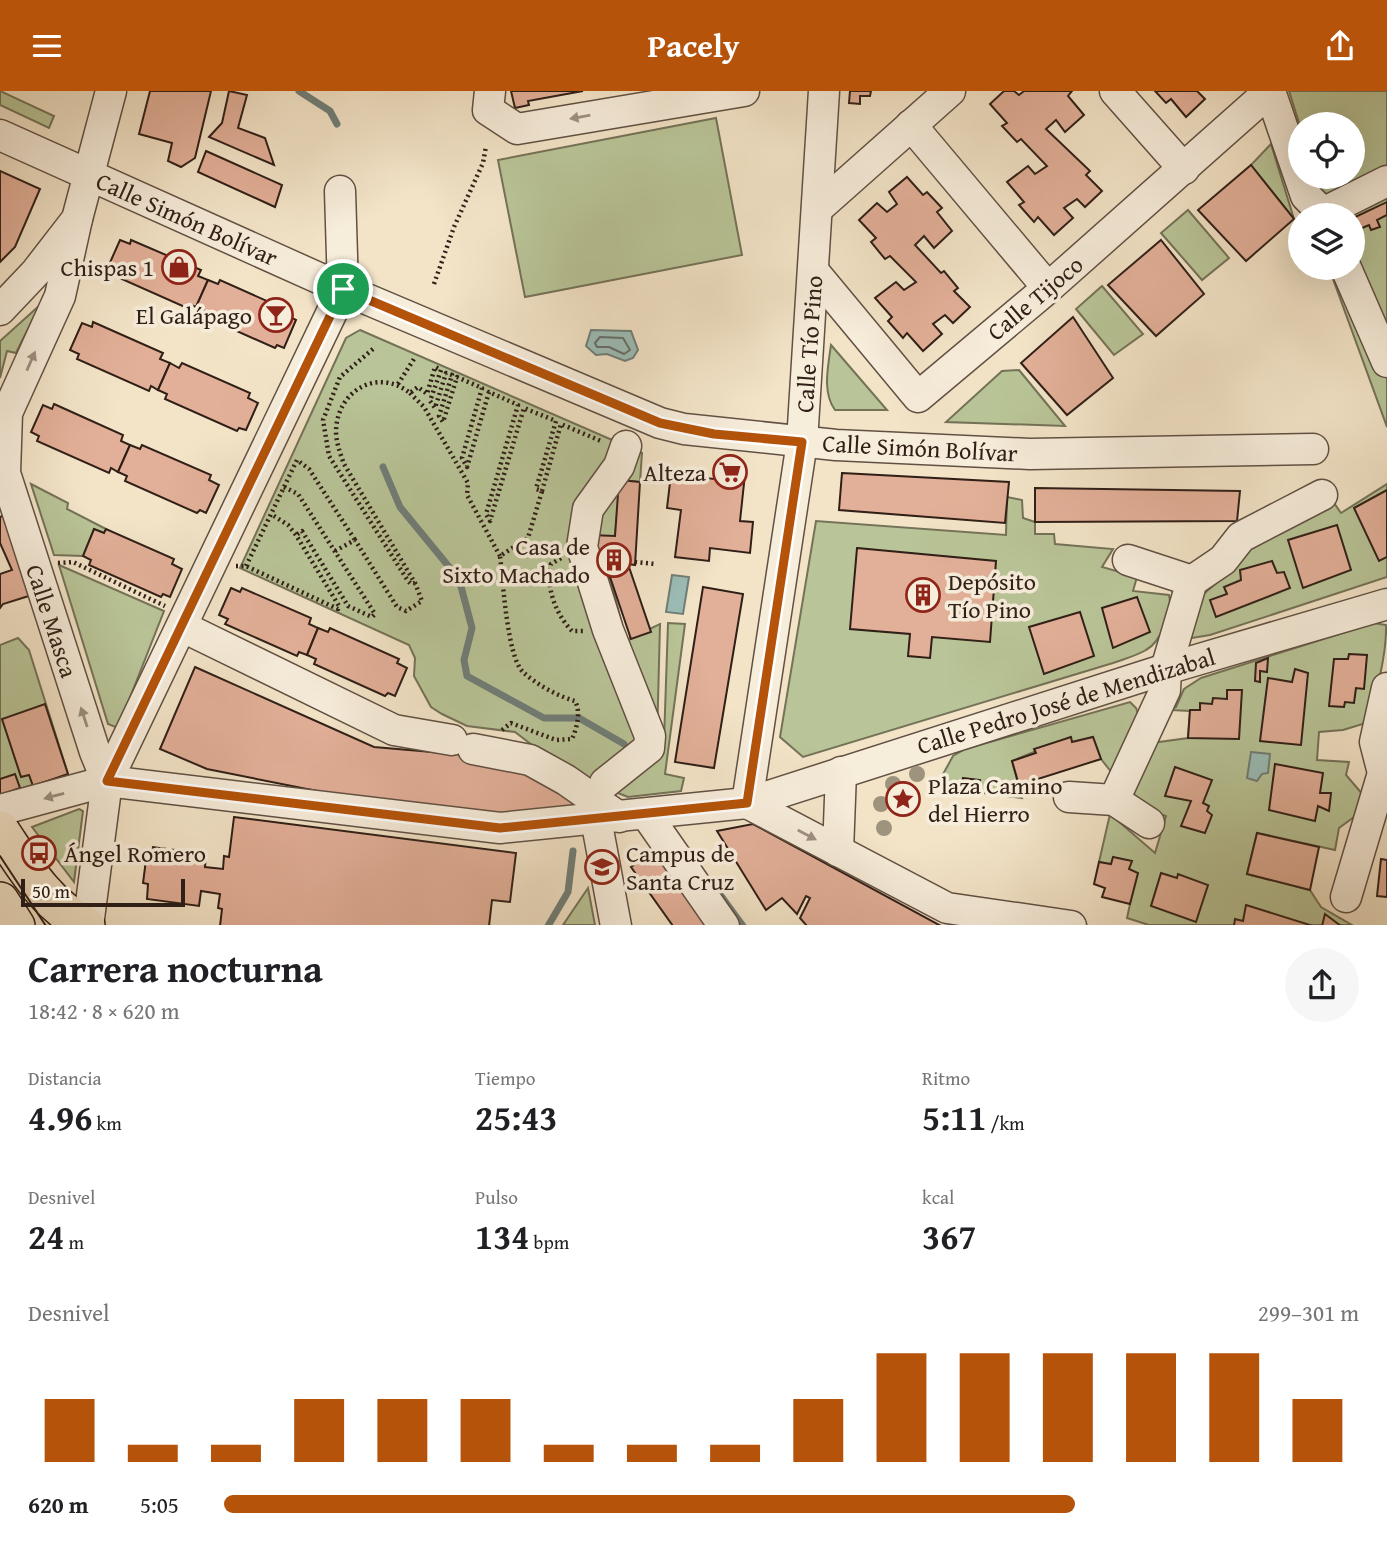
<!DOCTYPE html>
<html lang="es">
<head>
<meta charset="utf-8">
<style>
  body { margin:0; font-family:"Gentium Book Plus",serif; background:#f6f6f6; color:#202124; height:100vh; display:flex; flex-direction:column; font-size:26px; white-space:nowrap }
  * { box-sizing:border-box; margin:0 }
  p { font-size:23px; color:#757577 }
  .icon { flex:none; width:38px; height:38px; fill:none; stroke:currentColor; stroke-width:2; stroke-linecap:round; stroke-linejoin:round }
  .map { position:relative; height:834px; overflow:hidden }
  .panel { display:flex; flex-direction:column; background:#fff; flex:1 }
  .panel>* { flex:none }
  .buttons { position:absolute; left:1288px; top:21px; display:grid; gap:14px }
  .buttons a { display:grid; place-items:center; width:77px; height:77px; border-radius:50%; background:#fff; box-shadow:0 7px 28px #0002; font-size:35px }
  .scale { position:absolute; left:21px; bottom:18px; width:164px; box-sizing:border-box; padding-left:7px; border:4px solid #301f17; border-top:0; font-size:19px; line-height:24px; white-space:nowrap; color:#301f17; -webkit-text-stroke:5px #f7eddb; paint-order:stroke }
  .pin { position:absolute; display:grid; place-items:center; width:60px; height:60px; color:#fff; margin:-30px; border:4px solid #fff; border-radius:50%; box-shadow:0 2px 7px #0007 }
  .round { display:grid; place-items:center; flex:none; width:74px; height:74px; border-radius:37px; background:#f6f6f6 }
  .overview { display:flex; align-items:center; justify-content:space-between; height:119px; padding:0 28px }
  h1 { font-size:38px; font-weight:800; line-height:52px }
  .metrics { display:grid; grid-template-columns:repeat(3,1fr); gap:10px; height:119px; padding:7px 28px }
  .metrics div { display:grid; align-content:center }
  .metrics b { font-size:35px; font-weight:800 }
  .metrics small { font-size:19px; font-weight:400 }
  .metrics p { font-size:19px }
  .chart { height:196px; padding:14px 28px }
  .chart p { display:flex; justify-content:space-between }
  .chart svg { width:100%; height:126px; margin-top:7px; stroke:#b45309; stroke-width:6 }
  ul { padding:0 28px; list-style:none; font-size:23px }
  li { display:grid; grid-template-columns:112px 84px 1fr; align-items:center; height:52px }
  li i { height:18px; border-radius:9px; background:#b45309 }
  header { display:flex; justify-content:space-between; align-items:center; height:91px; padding:0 28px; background:#b45309; color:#fff; font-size:32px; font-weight:800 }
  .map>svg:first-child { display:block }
  .green { fill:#b9c598; stroke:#747258; stroke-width:2 }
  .water { fill:#9bbeb8; stroke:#707e78; stroke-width:2 }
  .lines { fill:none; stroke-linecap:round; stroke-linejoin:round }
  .shore { stroke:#666e68; stroke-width:2 }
  .stream { stroke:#707e78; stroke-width:7 }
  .building { fill:#e2af98; stroke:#301f17; stroke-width:2 }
  .minor-casing { stroke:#615043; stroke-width:33 }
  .major-casing { stroke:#301f17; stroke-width:40 }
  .path { stroke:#301f17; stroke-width:4.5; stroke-dasharray:2 3.5; stroke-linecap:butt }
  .minor { stroke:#f7eddb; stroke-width:30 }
  .major { stroke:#f3e4c8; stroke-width:37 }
  .tram { stroke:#301f17; stroke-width:2 }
  .tree { fill:#9e937c }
  .oneway { fill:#9d9083 }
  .route-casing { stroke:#fff; stroke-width:14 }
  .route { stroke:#b45309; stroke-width:9 }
  .labels { text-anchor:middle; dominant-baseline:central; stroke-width:7; stroke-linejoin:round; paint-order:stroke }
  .street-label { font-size:24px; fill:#301f17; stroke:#f7eddb }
  .poi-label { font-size:24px; fill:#301f17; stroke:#f7eddb; text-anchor:end }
</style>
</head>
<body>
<header><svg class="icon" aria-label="menu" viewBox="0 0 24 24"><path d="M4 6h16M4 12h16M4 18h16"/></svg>Pacely<svg class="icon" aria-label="share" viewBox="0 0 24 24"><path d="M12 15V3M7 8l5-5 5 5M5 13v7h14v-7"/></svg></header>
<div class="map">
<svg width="1387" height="835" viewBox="0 0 1387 835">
  <rect width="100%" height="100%" fill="#f3e4c8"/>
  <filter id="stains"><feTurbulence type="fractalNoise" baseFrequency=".00286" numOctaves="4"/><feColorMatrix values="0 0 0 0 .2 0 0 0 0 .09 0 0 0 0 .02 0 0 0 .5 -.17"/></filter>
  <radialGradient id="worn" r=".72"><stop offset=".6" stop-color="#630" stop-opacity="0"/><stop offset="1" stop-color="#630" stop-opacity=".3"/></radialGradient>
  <g class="green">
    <path d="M0,0l54,25 -5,12 -49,-23z"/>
    <path d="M1289,0h98v336l-58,-159h24v-53h-34l2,-29 -4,-9h36v-53l-53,2z"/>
    <path d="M716,27l26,137 -217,42 -27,-137z"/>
    <path d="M1271,53l23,75 -43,-54z"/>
    <path d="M1188,119l41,48 -27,22 -41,-47z"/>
    <path d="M1102,195l41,48 -29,21 -38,-46z"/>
    <path d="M40,214l-24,48 -9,-2 -7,27v-37z"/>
    <path d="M360,239l282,123 -2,29 -20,-2 -5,56 -15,44 10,-3 16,63 34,-16 -3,117h7l4,-118 17,1 -20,150 19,4 -3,13 -53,6 -28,-11 -59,-34 -26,-20 -48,-6 -25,-12 -11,-7 -17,-31 1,-18 -6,-13 -169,-77 106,-230z"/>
    <path d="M831,254l56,65h-52c-13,-18 -7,-43 -4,-65z"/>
    <path d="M1019,279l46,56 -119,-4 56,-51z"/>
    <path d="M31,393l37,19 -1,6 39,20 -2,4 -10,-4 -11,27 -29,-1z"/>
    <path d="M1387,393v93l-177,58 -18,3 -5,-5 12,-35 22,-19 26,-32 87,-44 7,10z"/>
    <path d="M1007,406l15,3 1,18 12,4v12h19l1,10 58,5 -11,18 35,10 -4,14 36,4c4,16 -8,47 -23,55 -10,6 -22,9 -33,13l-310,94 -23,-20 36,-216 190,14z"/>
    <path d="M59,474l105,46 -46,117 -10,-4z"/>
    <path d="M1374,532l12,2c1,28 -10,72 -20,98l-23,7 -24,2 -2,28 32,2 -3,13 18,21 -10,21 -15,11 -4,22 -78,-17 -10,41 63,16 11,17 31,18h-203l-22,-7 3,-14 -31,-42 11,-48 45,39 11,-37 -30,-11 -8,-10 24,-52 36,-5 2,-27 -20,-1 6,-3 8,-18 17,-11z"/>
    <path d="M18,547l11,12 39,124 -68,21v-150z"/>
    <path d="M1130,611l6,6 4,11 -28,54 -11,-14 -8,-22 -21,5 -2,-5 -58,24 10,37 -86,-11 17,-31 12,-7z"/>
    <path d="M79,718l4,2 -9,71 -42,-55z"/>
    <path d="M588,797l7,37h-32z"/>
  </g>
  <g class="water">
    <path d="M591,239l40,1 7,19 -5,8 -8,3 -18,-7 -11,1 -10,-9z"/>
    <path d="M672,484l17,2 -6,37 -17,-2z"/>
    <path d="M1251,661l19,2 -2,19 -6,1 -5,7 -10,-3z"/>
  </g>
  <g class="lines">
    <path class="shore" d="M600,246l23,1 7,12 -6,4 -15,-7h-12l-2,-4z"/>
    <g class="stream">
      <path d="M299,0l31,20 7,13"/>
      <path d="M383,376l17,40 59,72 13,49 -8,32 3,16 77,42h35l45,26"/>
      <path d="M716,798l27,37"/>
      <path d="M548,835l20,-34 5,-41"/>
    </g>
  </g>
  <g class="building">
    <path d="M150,0h61l-16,67 -14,9 -13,-6 4,-18 -33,-9z"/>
    <path d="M229,0l18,4 -9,33 27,10 9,27 -65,-28 13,-14z"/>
    <path d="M511,0h72l-55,10 1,4 -14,3z"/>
    <path d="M850,0h21l-1,5h-10v8l-11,-1z"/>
    <path d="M1004,0h10l5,4 5,-4h48l-4,5 16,19 -19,17 -9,-12 -10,9 44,42 -4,4 16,16 -17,16 -8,-8 -13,9 9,10 -19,17 -16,-18 -4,5 -15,-17 5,-3 -17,-20 21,-16 7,8 12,-8 -26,-27 -4,3 -15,-16 5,-3 -17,-19z"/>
    <path d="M1155,0h42l8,8 -19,18 -15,-18 -5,4z"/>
    <path d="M206,60l76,34 -7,22 -77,-35z"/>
    <path d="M1251,74l43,54 -48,42 -48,-51z"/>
    <path d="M0,80l40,18 -25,58 -15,15z"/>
    <path d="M907,86l16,18 4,-3 15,16 -5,4 15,19 -18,17 -10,-12 -9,9 26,28 3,-2 14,17 -4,3 16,16 -17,16 -8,-8 -12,9 9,10 -19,17 -16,-18 -4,5 -15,-17 4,-4 -17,-19 21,-16 8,8 12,-8 -26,-26 -5,3 -14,-17 5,-4 -17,-18 18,-17 10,9 10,-8 -8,-12z"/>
    <path d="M1387,111v13l-10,5 3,7 -9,3 -2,-5 -14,6 -2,-13z"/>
    <path d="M120,149l10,4 1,-4 70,30 -3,6 10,4 -12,27 -7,-3 -2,4 -72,-32 2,-5 -9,-4z"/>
    <path d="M1161,149l43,54 -48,42 -48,-51z"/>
    <path d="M208,189l10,4 2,-4 69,31 -3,4 10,5 -12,28 -7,-3 -2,3 -72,-32 2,-5 -9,-4z"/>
    <path d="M1073,226l40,61 -46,37 -46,-52z"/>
    <path d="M93,231l70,31 -3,6 10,4 -12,27 -7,-4 -2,5 -72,-32 2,-5 -9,-4 12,-27 10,4z"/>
    <path d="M170,272l9,5 3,-5 68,30 -2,5 10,5 -12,27 -7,-2 -2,3 -72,-32 2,-5 -9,-4z"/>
    <path d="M54,313l69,31 -2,6 9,4 -12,27 -7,-4 -2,5 -72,-32 2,-5 -8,-4 12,-27 9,4z"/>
    <path d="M130,354l10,4 2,-4 69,30 -2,5 10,5 -13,28 -6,-3 -3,3 -72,-32 2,-5 -9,-4z"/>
    <path d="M715,379l30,4 -5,47 13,1 -3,31 -40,-5 -1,13 -34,-4 6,-47 -14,-2 4,-34 43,5z"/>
    <path d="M842,382l167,9 -4,41 -166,-13z"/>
    <path d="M619,389l21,2 -5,83 -7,-1 23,68 -20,7 -21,-62 -10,3 -9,-45 24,1z"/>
    <path d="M1035,397l205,3 -3,30 -202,1z"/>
    <path d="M1387,399v67l-8,4 -25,-53z"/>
    <path d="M4,424l31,79 -32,10 -3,4v-34l12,-4 -12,-27v-26z"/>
    <path d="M1337,434l14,45 -48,18 -15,-48z"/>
    <path d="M94,438l10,4 2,-4 68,30 -2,5 10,5 -12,28 -7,-3 -2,3 -72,-32 2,-5 -8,-4z"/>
    <path d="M857,457l139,13 -6,81 -58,-5 -2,21 -22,-2 2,-22 -60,-5z"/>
    <path d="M1272,470l5,12 7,-1 6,16 -74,29 -6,-17 17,-6 -3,-7 17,-7 -1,-10z"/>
    <path d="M703,496l40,7 -29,174 -39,-6z"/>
    <path d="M231,497l9,4 2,-4 69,30 -2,6 9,4 -11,27 -8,-3 -2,4 -72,-32 3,-5 -9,-4z"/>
    <path d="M1137,506l13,35 -37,16 -11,-40z"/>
    <path d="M1080,521l14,44 -50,18 -15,-47z"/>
    <path d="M318,537l10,4 2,-4 69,31 -2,4 10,5 -12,28 -7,-3 -3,3 -71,-32 2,-5 -9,-4z"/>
    <path d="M1349,563l18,1 -3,34 -8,-1 -2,15 -9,-1 -1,5 -15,-1 5,-47h14z"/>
    <path d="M1268,567l-1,14 -7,-1v11l-5,-1 1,-18z"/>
    <path d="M195,576l179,80 93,8 60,13 44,25 2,13 -79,9 -172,-23 -115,-23 -47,-20z"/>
    <path d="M1295,578l13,4 -7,72 -41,-4 8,-63 24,4z"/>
    <path d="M1227,599h15l-3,49 -51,-1 2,-28h10v-7l12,1 1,-6 14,1z"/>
    <path d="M45,613l23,70 -35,12 -4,-11 -8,2 -19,-58z"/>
    <path d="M1071,646l1,5 21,-5 8,22 -82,26 -7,-24 24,-8 -2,-4z"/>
    <path d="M1275,673l48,9 -3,20h11l-2,18 -11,-5 -3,15 -46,-11z"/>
    <path d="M1175,676l37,13 -9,23 6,3 -2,5 5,4 -7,18 -24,-7 10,-25 -26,-5z"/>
    <path d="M15,683l5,14 -20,7v-16z"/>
    <path d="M963,687l17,2 -3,12h-17z"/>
    <path d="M234,726l282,36 -6,49 -18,-2 -3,26h-269l2,-17 -4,-1 2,-14 -19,-3 -2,15 -52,-7 1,-15 -5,-1 3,-23 5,1 2,-14 53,7 -1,13 18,2 1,-13 5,1z"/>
    <path d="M753,733l188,102h-134l-7,-8 10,-20 -4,-2 -9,18 -15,-16 -16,12 -49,-79z"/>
    <path d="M1257,742l62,14 -9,43 -63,-16z"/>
    <path d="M661,757l54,78h-42l-42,-59z"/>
    <path d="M1113,766l19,4 -3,8 9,4 -8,31 -28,-7 3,-9 -11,-4 5,-22 12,2z"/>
    <path d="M1381,768l6,1v37l-10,-1z"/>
    <path d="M1161,782l16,5 1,-4 30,11 -12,37 -45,-16z"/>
    <path d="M1246,814l67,21h-79l1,-7 8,2z"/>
    <path d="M1325,823l16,12h-19z"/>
  </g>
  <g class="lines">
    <g class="minor-casing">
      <g id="minor">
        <path d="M490,0l-2,19 29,19 227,-38"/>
        <path d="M1115,0l69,78"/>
        <path d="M911,34l137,163"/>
        <path d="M0,44l343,154 317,134 24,6 152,16 194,9 283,-5"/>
        <path d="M817,118l133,-118"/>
        <path d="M77,128l-17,77 -53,117 -2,60 90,279 12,29"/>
        <path d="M1346,177l41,94"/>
        <path d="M815,182l103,124 130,-109 222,-197 36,105 17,17 64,-32"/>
        <path d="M0,219l36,-38 41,-53 34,-128"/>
        <path d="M1128,469l64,21"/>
        <path d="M183,536l211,103 58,10"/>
        <path d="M473,658l57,11 36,20 53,37"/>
        <path d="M605,692l44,-35 1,-12 -42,-106 -26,-83 6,-38 31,-43 7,-20"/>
        <path d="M1069,706l45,3 35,23"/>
        <path d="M1114,709l51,-110 1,-21 26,-88 31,-21 18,-23 81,-42"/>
        <path d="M747,712l55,-361 22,-351"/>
        <path d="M747,712l200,105 124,18"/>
        <path d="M0,719l107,-29 393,47 247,-25 419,-134 221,-65"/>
        <path d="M646,723l78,112"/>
        <path d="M596,728l20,107"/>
        <path d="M838,760l3,-79"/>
        <path d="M1346,806l37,-124 -8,-31 12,-54"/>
        <path d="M88,835l19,-145 236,-492 -3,-98"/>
      </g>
    </g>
    <g class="major-casing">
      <g id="major">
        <path d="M0,739c26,39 44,72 86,96"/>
        <path d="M0,810l16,25"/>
      </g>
    </g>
    <g class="path">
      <path d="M434,193l20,-57 29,-64 3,-17"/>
      <path d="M373,258l-33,28 -17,43 6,36 79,125 3,3 4,-1"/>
      <path d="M398,293l16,-25"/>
      <path d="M410,302l14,14 44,76 -1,12 33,61"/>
      <path d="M284,396l14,7 77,120 -3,3 -24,-11 -46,-75 -6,4"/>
      <path d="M335,460l20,-11 42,67 9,4 16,-10 -7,-18 -71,-119c-4,-11 -8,-22 -8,-33 1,-40 41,-64 74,-38l8,-6 9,7 8,-27 6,3 -11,31 5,7 11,-35 6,2 -13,41 4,6 14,-45 25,11 -20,70 5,9 22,-75 29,13 -32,109 4,7 34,-113 32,13 -20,68 6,2 19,-67 40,17"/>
      <path d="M561,467l-10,6c-6,22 5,51 21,67h11"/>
      <path d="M635,471l20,2"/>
      <path d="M58,472l15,-1 92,44"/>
      <path d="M236,475h10l92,43 1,-3 -43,-71 -8,-10 -17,-11"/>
      <path d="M246,475l51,-106 12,9 46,71"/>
      <path d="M502,639l9,-7 45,17 16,-1c5,-11 9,-27 3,-38 -18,-5 -39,-17 -52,-29 -16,-15 -20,-92 -23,-116l28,-18 14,-47"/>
    </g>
    <use href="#minor" class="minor"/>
    <use href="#major" class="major"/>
    <path class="tram" d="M0,765l46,70"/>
  </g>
  <g class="tree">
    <circle cx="917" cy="683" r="8"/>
    <circle cx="893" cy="693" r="8"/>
    <circle cx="881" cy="713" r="8"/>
    <circle cx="884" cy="737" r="8"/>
  </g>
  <defs><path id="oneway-solid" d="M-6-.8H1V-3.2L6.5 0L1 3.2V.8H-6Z" transform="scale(1.75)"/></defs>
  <g class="oneway">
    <use href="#oneway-solid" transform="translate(580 26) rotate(170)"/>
    <use href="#oneway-solid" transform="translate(31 270) rotate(-66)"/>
    <use href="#oneway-solid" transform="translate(84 626) rotate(-108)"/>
    <use href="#oneway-solid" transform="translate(54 705) rotate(165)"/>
    <use href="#oneway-solid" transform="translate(807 744) rotate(28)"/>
  </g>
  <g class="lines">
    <g class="route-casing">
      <path id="route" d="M343,198l317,134 54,11 88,8 -55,361 -247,25 -393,-47z"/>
    </g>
    <use href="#route" class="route"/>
  </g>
  <defs>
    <g id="shop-ring" transform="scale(1.75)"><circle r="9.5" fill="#f7eddb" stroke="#8f2418" stroke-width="1.5"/><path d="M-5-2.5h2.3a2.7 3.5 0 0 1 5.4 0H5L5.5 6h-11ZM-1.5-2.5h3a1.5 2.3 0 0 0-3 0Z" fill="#8f2418"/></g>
    <g id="bar-ring" transform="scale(1.75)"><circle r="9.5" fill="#f7eddb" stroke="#8f2418" stroke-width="1.5"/><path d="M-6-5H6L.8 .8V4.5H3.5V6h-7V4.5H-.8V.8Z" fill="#8f2418"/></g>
    <g id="supermarket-ring" transform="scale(1.75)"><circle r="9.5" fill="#f7eddb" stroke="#8f2418" stroke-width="1.5"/><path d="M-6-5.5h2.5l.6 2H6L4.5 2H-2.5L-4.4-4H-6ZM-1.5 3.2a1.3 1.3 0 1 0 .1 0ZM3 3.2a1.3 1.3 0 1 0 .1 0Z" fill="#8f2418"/></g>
    <g id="building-ring" transform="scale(1.75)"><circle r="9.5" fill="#f7eddb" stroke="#8f2418" stroke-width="1.5"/><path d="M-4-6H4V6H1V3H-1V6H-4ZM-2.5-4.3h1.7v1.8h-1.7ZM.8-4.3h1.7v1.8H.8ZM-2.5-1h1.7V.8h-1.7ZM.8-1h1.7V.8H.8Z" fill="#8f2418"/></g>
    <g id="sight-ring" transform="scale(1.75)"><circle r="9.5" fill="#f7eddb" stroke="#8f2418" stroke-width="1.5"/><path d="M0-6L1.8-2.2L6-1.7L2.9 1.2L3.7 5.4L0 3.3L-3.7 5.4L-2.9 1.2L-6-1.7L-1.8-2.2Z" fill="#8f2418"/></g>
    <g id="bus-ring" transform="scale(1.75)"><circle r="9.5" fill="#f7eddb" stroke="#8f2418" stroke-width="1.5"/><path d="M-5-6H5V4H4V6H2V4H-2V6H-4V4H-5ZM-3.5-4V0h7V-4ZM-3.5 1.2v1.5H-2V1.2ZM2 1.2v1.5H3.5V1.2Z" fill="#8f2418"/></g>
    <g id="university-ring" transform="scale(1.75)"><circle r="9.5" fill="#f7eddb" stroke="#8f2418" stroke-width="1.5"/><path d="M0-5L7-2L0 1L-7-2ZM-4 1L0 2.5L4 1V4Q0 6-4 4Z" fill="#8f2418"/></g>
  </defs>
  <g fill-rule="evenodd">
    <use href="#shop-ring" x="179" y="176"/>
    <use href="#bar-ring" x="276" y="224"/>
    <use href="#supermarket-ring" x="730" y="381"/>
    <use href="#building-ring" x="614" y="469"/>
    <use href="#building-ring" x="923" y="504"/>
    <use href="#sight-ring" x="903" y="708"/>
    <use href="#bus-ring" x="39" y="762"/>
    <use href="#university-ring" x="602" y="776"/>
  </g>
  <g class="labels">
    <g class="street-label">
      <text transform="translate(187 128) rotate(24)">Calle Simón Bolívar</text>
      <text transform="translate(1035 207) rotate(-40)">Calle Tijoco</text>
      <text transform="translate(809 253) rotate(-86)">Calle Tío Pino</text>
      <text transform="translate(920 357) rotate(3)">Calle Simón Bolívar</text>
      <text transform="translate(52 530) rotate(72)">Calle Masca</text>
      <text transform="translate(1066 610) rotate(-17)">Calle Pedro José de Mendizabal</text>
    </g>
    <g class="poi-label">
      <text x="154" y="176">Chispas 1</text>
      <text x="252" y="224">El Galápago</text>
      <text x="706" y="381">Alteza</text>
      <text x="590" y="455">Casa de<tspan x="590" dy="28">Sixto Machado</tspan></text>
      <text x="948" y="490" text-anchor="start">Depósito<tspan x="948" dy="28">Tío Pino</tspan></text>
      <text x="928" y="694" text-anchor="start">Plaza Camino<tspan x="928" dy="28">del Hierro</tspan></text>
      <text x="64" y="762" text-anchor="start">Ángel Romero</text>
      <text x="626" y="762" text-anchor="start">Campus de<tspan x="626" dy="28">Santa Cruz</tspan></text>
    </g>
  </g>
  <rect width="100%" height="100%" filter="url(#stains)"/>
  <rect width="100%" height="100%" fill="url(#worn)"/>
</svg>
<div class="buttons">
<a><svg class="icon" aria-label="locate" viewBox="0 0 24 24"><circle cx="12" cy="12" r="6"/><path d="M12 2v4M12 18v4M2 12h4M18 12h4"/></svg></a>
<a><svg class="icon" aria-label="layers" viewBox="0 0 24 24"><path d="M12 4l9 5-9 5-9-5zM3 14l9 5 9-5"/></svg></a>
</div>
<div class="scale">50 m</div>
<div class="pin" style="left:343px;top:198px;background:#1e9e55"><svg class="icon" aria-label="arrive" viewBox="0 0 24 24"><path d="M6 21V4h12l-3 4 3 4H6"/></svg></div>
</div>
<section class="panel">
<div class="overview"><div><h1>Carrera nocturna</h1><p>18:42 · 8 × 620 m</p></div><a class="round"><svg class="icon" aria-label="share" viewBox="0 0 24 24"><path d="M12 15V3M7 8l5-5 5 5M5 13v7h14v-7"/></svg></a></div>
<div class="metrics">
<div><p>Distancia</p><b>4.96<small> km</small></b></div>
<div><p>Tiempo</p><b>25:43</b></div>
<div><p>Ritmo</p><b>5:11<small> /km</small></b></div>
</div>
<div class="metrics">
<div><p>Desnivel</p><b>24<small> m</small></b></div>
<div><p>Pulso</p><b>134<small> bpm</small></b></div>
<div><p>kcal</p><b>367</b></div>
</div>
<div class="chart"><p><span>Desnivel</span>299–301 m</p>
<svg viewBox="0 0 160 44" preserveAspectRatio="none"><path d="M5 44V22M15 44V38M25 44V38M35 44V22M45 44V22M55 44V22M65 44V38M75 44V38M85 44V38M95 44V22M105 44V6M115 44V6M125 44V6M135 44V6M145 44V6M155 44V22"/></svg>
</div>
<ul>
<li><b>620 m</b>5:05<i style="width:75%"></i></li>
</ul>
</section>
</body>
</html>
